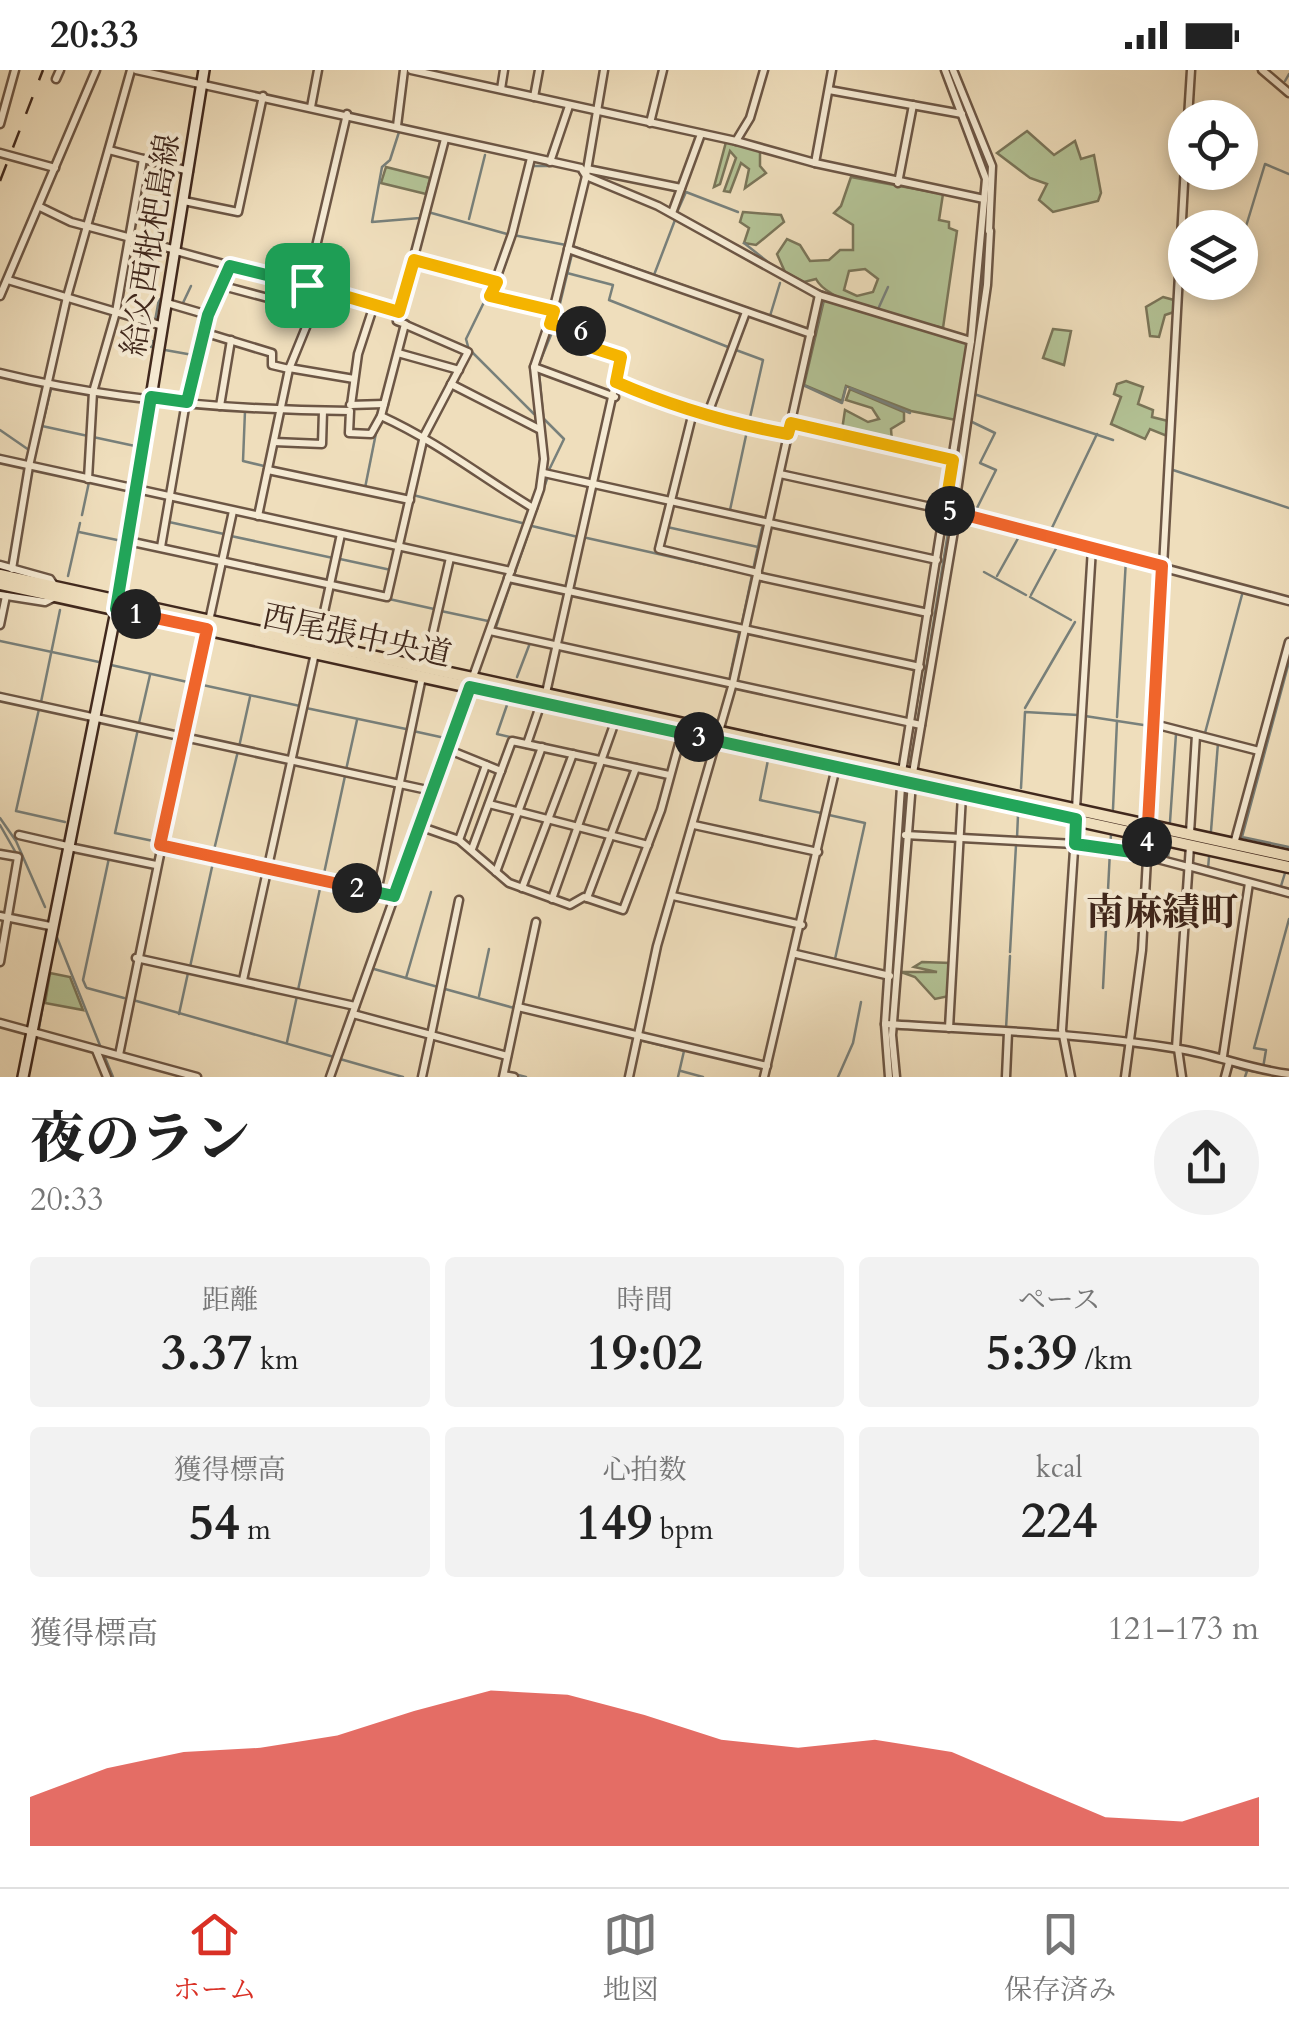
<!DOCTYPE html>
<html lang="ja">
<head>
<meta charset="utf-8">
<style>
  body { margin:0; font-family:Cardo,"Noto Serif JP",serif; background:#f2f2f2; color:#222; height:100vh; display:flex; flex-direction:column; font-size:38px; white-space:nowrap }
  * { box-sizing:border-box; margin:0 }
  p { font-size:32px; color:#767676 }
  .icon { flex:none; width:55px; height:55px; fill:none; stroke:currentColor; stroke-width:2; stroke-linecap:round; stroke-linejoin:round }
  .map { position:relative; height:1007px; overflow:hidden }
  .panel { display:flex; flex-direction:column; background:#fff; flex:1 }
  .panel>* { flex:none }
  .buttons { position:absolute; left:1168px; top:30px; display:grid; gap:20px }
  .buttons a { display:grid; place-items:center; width:90px; height:90px; border-radius:50%; background:#fff; box-shadow:0 5px 15px #0003; font-size:50px }
  .pin { position:absolute; display:grid; place-items:center; width:85px; height:85px; color:#fff; margin:-42px; border-radius:20px; box-shadow:0 5px 15px #0006 }
  .km { position:absolute; width:50px; height:50px; margin:-25px; border-radius:50%; background:#222; color:#fff; font-size:28px; line-height:50px; text-align:center }
  .round { display:grid; place-items:center; flex:none; width:105px; height:105px; border-radius:52px; background:#f2f2f2 }
  .overview { display:flex; align-items:center; justify-content:space-between; height:170px; padding:0 30px }
  h1 { font-size:55px; font-weight:800; line-height:75px }
  .figures { display:grid; grid-template-columns:repeat(3,1fr); gap:15px; height:170px; padding:10px 30px }
  .figures div { display:grid; align-content:center; border-radius:10px; background:#f2f2f2; text-align:center }
  .figures b { font-size:50px; font-weight:800 }
  .figures small { font-size:28px; font-weight:400 }
  .figures p { font-size:28px }
  .chart { height:280px; padding:20px 30px }
  .chart p { display:flex; justify-content:space-between }
  .chart svg { width:100%; height:180px; margin-top:10px; fill:#d93025; opacity:.7 }
  .status { display:flex; justify-content:space-between; align-items:center; height:70px; padding:0 50px; background:#fff; direction:ltr }
  .status svg { height:28px; fill:currentColor }
  .dock { display:flex; justify-content:space-around; align-items:center; height:140px; border-top:2px solid #e0e0e0; background:#fff; font-size:28px; color:#767676 }
  .dock a { display:grid; justify-items:center; gap:5px }
  .dock .selected { color:#d93025 }
  .map>svg:first-child { display:block }
  .green { fill:#b3c295; stroke:#7a7559; stroke-width:2.5; fill-rule:evenodd }
  .lines { fill:none; stroke-linecap:round; stroke-linejoin:round }
  .stream { stroke:#78807b; stroke-width:2.5 }
  .minor-casing { stroke:#6c5645; stroke-width:11 }
  .secondary-casing { stroke:#40281d; stroke-width:14 }
  .primary-casing { stroke:#40281d; stroke-width:15 }
  .minor { stroke:#f5ead3; stroke-width:6 }
  .secondary { stroke:#f5ead3; stroke-width:9 }
  .primary { stroke:#efdebc; stroke-width:10 }
  .rail { stroke:#40281d; stroke-width:2.5; stroke-dasharray:18 18; stroke-linecap:butt }
  .split-1-casing { stroke:#fff; stroke-width:20 }
  .split-2-casing { stroke:#fff; stroke-width:20 }
  .split-3-casing { stroke:#fff; stroke-width:20 }
  .split-4-casing { stroke:#fff; stroke-width:20 }
  .split-5-casing { stroke:#fff; stroke-width:20 }
  .split-6-casing { stroke:#fff; stroke-width:20 }
  .split-7-casing { stroke:#fff; stroke-width:20 }
  .split-1 { stroke:#22a559; stroke-width:12 }
  .split-2 { stroke:#f0652b; stroke-width:12 }
  .split-3 { stroke:#22a559; stroke-width:12 }
  .split-4 { stroke:#22a559; stroke-width:12 }
  .split-5 { stroke:#f0652b; stroke-width:12 }
  .split-6 { stroke:#f5b400; stroke-width:12 }
  .split-7 { stroke:#f5b400; stroke-width:12 }
  .labels { text-anchor:middle; dominant-baseline:central; stroke-width:8; stroke-linejoin:round; paint-order:stroke }
  .street-label { font-size:32px; fill:#40281d; stroke:#f5ead3 }
  .quarter-label { font-size:38px; font-weight:bold; fill:#40281d; stroke:#f5ead3 }
</style>
</head>
<body>
<div class="status"><b>20:33</b><svg viewBox="0 0 49 12"><path d="M0 12V9h3v3zM5 12V6h3v6zM10 12V3h3v9zM15 12V0h3v12zM26 1h20v11H26zM47 4h2v5h-2z"/></svg></div>
<div class="map">
<svg width="1289" height="1007" viewBox="0 0 1289 1007">
  <rect width="100%" height="100%" fill="#efdebc"/>
  <filter id="stains"><feTurbulence type="fractalNoise" baseFrequency=".002" numOctaves="4"/><feColorMatrix values="0 0 0 0 .2 0 0 0 0 .09 0 0 0 0 .02 0 0 0 .5 -.17"/></filter>
  <radialGradient id="worn" r=".72"><stop offset=".6" stop-color="#630" stop-opacity="0"/><stop offset="1" stop-color="#630" stop-opacity=".3"/></radialGradient>
  <g class="green">
    <path d="M1027,61l27,24 21,-14 6,18 13,-4 7,38 -3,8 -45,11 -14,-12 8,-16 -17,-6 -33,-25z"/>
    <path d="M726,72l34,8v16l6,7 -21,15 4,-19 -8,-6 -11,29 -6,-1 12,-33 -6,-7 -10,33 -6,3z"/>
    <path d="M386,97l44,11 -4,16 -45,-11z"/>
    <path d="M851,107l92,17 -4,26 10,2v6l8,3 -14,97c-29,-7 -114,-23 -127,-49l-12,3 -19,-10 -8,-18 10,-15 13,6 10,16 19,-1 11,-10h13v-25l-19,-12 7,-7zM865,199l13,10 -5,13 -16,4 -13,-6 5,-19z"/>
    <path d="M743,142l38,3 3,7 -28,23 -12,-2 5,-15 -9,-6z"/>
    <path d="M1163,227l11,3v12l-9,3 -6,22 -9,-1 -4,-29z"/>
    <path d="M824,230l143,43 -11,77 -45,-9 -65,-25 -4,15 -38,-16z"/>
    <path d="M1053,259l18,2 -7,34 -21,-7z"/>
    <path d="M1126,311l17,6 -5,17 15,6 -1,7 16,4 -1,15 -17,-7 -5,10 -34,-15 10,-27 -7,-3 3,-10z"/>
    <path d="M850,319l54,23v9l-13,8 1,13 -50,-12 3,-20 23,12 11,-3 -7,-11 -26,-8z"/>
    <path d="M922,892l29,1 -2,33 -14,3 -20,-22 -14,-5h36l-23,-5z"/>
    <path d="M50,903l20,4 13,33 -38,-7z"/>
  </g>
  <g class="lines">
    <g class="stream">
      <path d="M950,0l39,101"/>
      <path d="M1285,11l4,-7"/>
      <path d="M399,62l-9,28 -8,7 -10,55 48,-4 2,-8"/>
      <path d="M113,78l16,-59"/>
      <path d="M532,96h17"/>
      <path d="M981,123l1,-13"/>
      <path d="M678,140l8,-18 52,20"/>
      <path d="M428,142l79,22"/>
      <path d="M469,149l16,-64"/>
      <path d="M92,154l19,-70"/>
      <path d="M513,165l53,10"/>
      <path d="M744,173l29,23"/>
      <path d="M1240,176l25,-82 24,10"/>
      <path d="M575,177l178,63"/>
      <path d="M84,178l5,-17"/>
      <path d="M567,203l46,12 -4,15 119,47"/>
      <path d="M654,205l21,-55"/>
      <path d="M815,219l16,6"/>
      <path d="M496,222l17,-51"/>
      <path d="M823,230l-20,85 39,18 4,-16"/>
      <path d="M182,235l9,-19"/>
      <path d="M879,237l9,-20"/>
      <path d="M770,246l10,-33"/>
      <path d="M556,250l16,-66"/>
      <path d="M155,251l4,-22"/>
      <path d="M151,277l1,-6"/>
      <path d="M165,280l28,5 -7,36"/>
      <path d="M469,280l-3,-11 22,-45"/>
      <path d="M736,280l27,10 -14,62"/>
      <path d="M472,282l62,62"/>
      <path d="M541,289l12,-29"/>
      <path d="M539,302l4,43"/>
      <path d="M850,318l60,25"/>
      <path d="M974,324l139,46"/>
      <path d="M218,339l10,1"/>
      <path d="M245,341l-2,50 21,5"/>
      <path d="M544,349l20,20 -15,31"/>
      <path d="M970,351l25,12 -15,30 16,7 -22,44"/>
      <path d="M42,356l46,10"/>
      <path d="M0,360l29,20"/>
      <path d="M93,367l42,9"/>
      <path d="M35,385l16,-66"/>
      <path d="M31,399l16,4"/>
      <path d="M1173,400l116,38"/>
      <path d="M54,404l10,2"/>
      <path d="M365,418l11,-55"/>
      <path d="M413,425l109,28"/>
      <path d="M953,431l24,-171 9,-98"/>
      <path d="M730,440l17,-79"/>
      <path d="M82,445l7,-33"/>
      <path d="M169,452l55,12"/>
      <path d="M532,456l46,11"/>
      <path d="M667,457l91,20"/>
      <path d="M79,462l43,9"/>
      <path d="M1049,464l48,-100"/>
      <path d="M231,466l102,22"/>
      <path d="M587,468l165,37 -10,48"/>
      <path d="M340,489l51,11"/>
      <path d="M753,500l9,-42"/>
      <path d="M984,502l42,23"/>
      <path d="M514,505l33,-96"/>
      <path d="M68,506l12,-53"/>
      <path d="M997,506l24,-43"/>
      <path d="M1031,525l28,-52"/>
      <path d="M1030,527l41,23"/>
      <path d="M390,528l6,-27"/>
      <path d="M389,529l45,10"/>
      <path d="M441,541l47,10"/>
      <path d="M496,557l15,-45"/>
      <path d="M0,571l99,21"/>
      <path d="M1289,592l-47,175 47,10"/>
      <path d="M627,594l101,22"/>
      <path d="M111,595l81,18"/>
      <path d="M730,606l9,-43"/>
      <path d="M517,607l13,-34"/>
      <path d="M198,614l102,22"/>
      <path d="M738,619l168,36"/>
      <path d="M41,632l19,-92"/>
      <path d="M507,635l-10,29 26,6"/>
      <path d="M306,638l100,21"/>
      <path d="M1025,638l50,-86"/>
      <path d="M39,639l-23,102 49,11"/>
      <path d="M1085,646l65,10 -4,60"/>
      <path d="M1117,647l9,-158"/>
      <path d="M918,648l33,-204"/>
      <path d="M139,653l11,-48"/>
      <path d="M138,659l-23,104 43,9"/>
      <path d="M413,661l32,7"/>
      <path d="M1205,663l38,-142"/>
      <path d="M533,672l63,14"/>
      <path d="M239,677l11,-50"/>
      <path d="M608,688l18,4"/>
      <path d="M768,690l-8,40 61,13"/>
      <path d="M631,693l10,3"/>
      <path d="M910,694l6,-33"/>
      <path d="M346,700l11,-50"/>
      <path d="M1021,718l4,-76 53,3"/>
      <path d="M1113,739l4,-88"/>
      <path d="M829,745l36,8 -30,136"/>
      <path d="M0,748l16,23 29,66"/>
      <path d="M1170,752l6,-88"/>
      <path d="M0,755l16,28"/>
      <path d="M903,755l4,-34"/>
      <path d="M1211,761l7,-88"/>
      <path d="M1017,768l1,-23"/>
      <path d="M1110,777l1,-12"/>
      <path d="M213,784l25,-103"/>
      <path d="M1168,789l1,-11"/>
      <path d="M1208,799l1,-12"/>
      <path d="M323,808l22,-102"/>
      <path d="M1281,816l4,-13"/>
      <path d="M898,856l4,-87"/>
      <path d="M56,865l45,113"/>
      <path d="M1010,882l6,-107"/>
      <path d="M190,897l24,-109"/>
      <path d="M374,899l64,18"/>
      <path d="M406,908l25,-86"/>
      <path d="M260,912l92,20"/>
      <path d="M86,917l-3,-7 26,-122"/>
      <path d="M87,918l37,10"/>
      <path d="M1103,918l7,-137"/>
      <path d="M445,919l69,19"/>
      <path d="M298,920l23,-106"/>
      <path d="M479,926l10,-47"/>
      <path d="M43,930l3,-17"/>
      <path d="M133,930l201,57"/>
      <path d="M179,944l9,-41"/>
      <path d="M589,957l44,11"/>
      <path d="M39,958l4,-23"/>
      <path d="M1006,959l4,-73"/>
      <path d="M641,965l19,-86"/>
      <path d="M640,970l44,11 -6,26"/>
      <path d="M287,972l10,-46"/>
      <path d="M104,985l9,22"/>
      <path d="M340,989l63,18"/>
      <path d="M1233,996l14,5 -2,6"/>
      <path d="M1263,998l3,-18 -12,-2 35,-129"/>
      <path d="M681,1001l22,6"/>
      <path d="M1251,1001l18,3"/>
      <path d="M507,1002l19,5"/>
      <path d="M838,1007l15,-34 8,-41"/>
    </g>
    <g class="minor-casing">
      <g id="minor">
        <path d="M136,0l445,98 5,8 72,30 161,89 152,46"/>
        <path d="M411,0l325,71 14,-23 14,-48"/>
        <path d="M832,0l-17,93 169,36"/>
        <path d="M953,0l39,96 -3,65"/>
        <path d="M1262,0l27,23"/>
        <path d="M56,9l4,-9"/>
        <path d="M501,19l3,-19"/>
        <path d="M829,20l133,24"/>
        <path d="M534,27l5,-27"/>
        <path d="M311,37l7,-37"/>
        <path d="M1188,48l3,-48"/>
        <path d="M650,53l13,-53"/>
        <path d="M0,54l15,-54"/>
        <path d="M397,56l7,-56"/>
        <path d="M736,71l79,22"/>
        <path d="M109,80l80,21"/>
        <path d="M0,83l55,15"/>
        <path d="M531,88l-19,76 -22,62 63,15"/>
        <path d="M550,92l19,-56"/>
        <path d="M587,99l94,19"/>
        <path d="M898,113l15,-78"/>
        <path d="M184,131l54,11 25,-116"/>
        <path d="M40,137l31,15 105,28"/>
        <path d="M672,143l29,-79"/>
        <path d="M568,179l243,85"/>
        <path d="M176,181l223,61"/>
        <path d="M414,189l83,23"/>
        <path d="M8,210l155,46"/>
        <path d="M307,215l40,-171"/>
        <path d="M223,216l90,24"/>
        <path d="M0,226l96,-226"/>
        <path d="M167,233l41,12"/>
        <path d="M203,262l69,21v12l17,4"/>
        <path d="M398,283l61,17"/>
        <path d="M534,297l81,30"/>
        <path d="M289,298l65,11"/>
        <path d="M0,303c113,28 234,37 350,38l-1,22 22,1 10,-18 24,-92 -8,-3 48,-182"/>
        <path d="M616,312l105,39 68,13"/>
        <path d="M451,314l88,45"/>
        <path d="M187,332l21,-87 22,-50"/>
        <path d="M350,335l34,-1"/>
        <path d="M351,335l7,-51 16,-49"/>
        <path d="M220,336l11,-66"/>
        <path d="M693,342l-34,137 99,24"/>
        <path d="M381,346c57,26 99,60 152,92"/>
        <path d="M707,346l39,-104"/>
        <path d="M791,353l162,37"/>
        <path d="M274,372l48,2 1,-33"/>
        <path d="M0,389l511,112"/>
        <path d="M268,400l142,30"/>
        <path d="M544,403l393,87"/>
        <path d="M780,404l165,36 344,91"/>
        <path d="M88,409l5,-87 23,-80 27,-153"/>
        <path d="M954,442l33,-227 3,-54"/>
        <path d="M258,446l31,-147 24,-59 13,3 8,-20"/>
        <path d="M128,471l259,56 37,-161 44,-84 -62,-27"/>
        <path d="M161,477l25,-145"/>
        <path d="M0,495l50,14 4,6"/>
        <path d="M12,499l17,-103 38,-169 64,-227"/>
        <path d="M757,506l171,37"/>
        <path d="M508,508l412,89"/>
        <path d="M0,525l45,7 10,-5"/>
        <path d="M209,551l24,-110"/>
        <path d="M0,555l6,-29"/>
        <path d="M490,561l431,94"/>
        <path d="M317,574l24,-110"/>
        <path d="M425,597l25,-109"/>
        <path d="M546,623l75,-336 -34,-11v-14l-37,-8"/>
        <path d="M0,627l432,94"/>
        <path d="M1154,654l105,27"/>
        <path d="M527,674l14,-41"/>
        <path d="M447,679l54,22"/>
        <path d="M913,703l44,-260"/>
        <path d="M489,734l159,41"/>
        <path d="M1076,739l16,-261"/>
        <path d="M694,755l124,27"/>
        <path d="M419,756l40,14 50,43 61,22 14,-8 39,13 38,-100 21,-77"/>
        <path d="M1190,763l6,-98"/>
        <path d="M19,765l48,11"/>
        <path d="M905,765l170,9 71,10"/>
        <path d="M459,770l27,-75"/>
        <path d="M1234,774l55,-202"/>
        <path d="M160,775l234,51"/>
        <path d="M69,777l87,18"/>
        <path d="M472,779l40,-108 157,34"/>
        <path d="M0,784l18,3 -18,105"/>
        <path d="M1146,786l42,11"/>
        <path d="M1188,796l101,27"/>
        <path d="M496,802l46,-125"/>
        <path d="M522,818l51,-134"/>
        <path d="M377,822l45,-215"/>
        <path d="M673,826l129,29"/>
        <path d="M587,828l49,-130"/>
        <path d="M552,829l64,-180"/>
        <path d="M459,830l-28,135 76,21"/>
        <path d="M0,846l50,10"/>
        <path d="M796,884l94,22"/>
        <path d="M136,888l219,48"/>
        <path d="M243,910l72,-327"/>
        <path d="M518,937l249,59"/>
        <path d="M353,944l78,21 -9,42"/>
        <path d="M0,953l197,54"/>
        <path d="M885,954c98,6 196,9 294,25 39,6 69,20 110,25"/>
        <path d="M949,958l13,-233"/>
        <path d="M1176,978l14,-202"/>
        <path d="M1178,979l4,28"/>
        <path d="M96,980l11,27"/>
        <path d="M119,985l87,-425"/>
        <path d="M1223,986l26,-173"/>
        <path d="M504,1005l10,2"/>
        <path d="M330,1007l210,-588 4,-30 -10,-92 19,-56 33,-135 18,-106"/>
        <path d="M503,1007l33,-155"/>
        <path d="M629,1007l28,-131 76,-263 86,-388"/>
        <path d="M764,1007l72,-310"/>
        <path d="M889,1007l-4,-53 17,-252 69,-431 15,-162 -41,-109"/>
        <path d="M896,1007l-4,-42 20,-252"/>
        <path d="M1006,1007l2,-45"/>
        <path d="M1071,1007l-9,-47 14,-210"/>
        <path d="M1125,1007l17,-127 43,-785"/>
        <path d="M1225,1007l4,-15"/>
      </g>
    </g>
    <g class="secondary-casing">
      <path id="secondary" d="M23,1007l95,-476 86,-531"/>
    </g>
    <g class="primary-casing">
      <g id="primary">
        <path d="M0,505l1289,281"/>
        <path d="M0,514l1289,283"/>
      </g>
    </g>
    <use href="#minor" class="minor"/>
    <use href="#secondary" class="secondary"/>
    <use href="#primary" class="primary"/>
    <path class="rail" d="M0,111l43,-111"/>
  </g>
  <g class="lines">
    <g class="split-1-casing">
      <path id="split-1" d="M136,544l-20,-5 35,-212 36,5 21,-87 22,-49 77,19"/>
    </g>
    <g class="split-2-casing">
      <path id="split-2" d="M136,544l71,15 -47,216 197,43"/>
    </g>
    <g class="split-3-casing">
      <path id="split-3" d="M357,818l37,8 76,-209 229,50"/>
    </g>
    <g class="split-4-casing">
      <path id="split-4" d="M699,667l377,82 -1,25 71,10 1,-12"/>
    </g>
    <g class="split-5-casing">
      <path id="split-5" d="M950,441l212,55 -15,276"/>
    </g>
    <g class="split-6-casing">
      <path id="split-6" d="M581,261l6,1v14l34,11 -5,25c57,25 112,41 172,52l3,-11 162,37 -8,50 5,1"/>
    </g>
    <g class="split-7-casing">
      <path id="split-7" d="M307,215l92,27 15,-52 83,22 -7,14 64,15 -4,13 31,7"/>
    </g>
    <use href="#split-1" class="split-1"/>
    <use href="#split-2" class="split-2"/>
    <use href="#split-3" class="split-3"/>
    <use href="#split-4" class="split-4"/>
    <use href="#split-5" class="split-5"/>
    <use href="#split-6" class="split-6"/>
    <use href="#split-7" class="split-7"/>
  </g>
  <g class="labels">
    <g class="street-label">
      <text transform="translate(151 175) rotate(-81)">給父西枇杷島線</text>
      <text transform="translate(357 566) rotate(12)">西尾張中央道</text>
    </g>
    <g class="quarter-label">
      <text x="1162" y="843">南麻績町</text>
    </g>
  </g>
  <rect width="100%" height="100%" filter="url(#stains)"/>
  <rect width="100%" height="100%" fill="url(#worn)"/>
</svg>
<div class="buttons">
<a><svg class="icon" aria-label="locate" viewBox="0 0 24 24"><circle cx="12" cy="12" r="6"/><path d="M12 2v4M12 18v4M2 12h4M18 12h4"/></svg></a>
<a><svg class="icon" aria-label="layers" viewBox="0 0 24 24"><path d="M12 4l9 5-9 5-9-5zM3 14l9 5 9-5"/></svg></a>
</div>
<div class="pin" style="left:307px;top:215px;background:#1e9e55"><svg class="icon" aria-label="arrive" viewBox="0 0 24 24"><path d="M6 21V4h12l-3 4 3 4H6"/></svg></div>
<b class="km" style="left:136px;top:544px">1</b>
<b class="km" style="left:357px;top:818px">2</b>
<b class="km" style="left:699px;top:667px">3</b>
<b class="km" style="left:1147px;top:772px">4</b>
<b class="km" style="left:950px;top:441px">5</b>
<b class="km" style="left:581px;top:261px">6</b>
</div>
<section class="panel">
<div class="overview"><div><h1>夜のラン</h1><p>20:33</p></div><a class="round"><svg class="icon" aria-label="share" viewBox="0 0 24 24"><path d="M12 15V3M7 8l5-5 5 5M5 13v7h14v-7"/></svg></a></div>
<div class="figures">
<div><p>距離</p><b>3.37<small> km</small></b></div>
<div><p>時間</p><b>19:02</b></div>
<div><p>ペース</p><b>5:39<small> /km</small></b></div>
</div>
<div class="figures">
<div><p>獲得標高</p><b>54<small> m</small></b></div>
<div><p>心拍数</p><b>149<small> bpm</small></b></div>
<div><p>kcal</p><b>224</b></div>
</div>
<div class="chart"><p><span>獲得標高</span>121–173 m</p>
<svg viewBox="0 0 160 44" preserveAspectRatio="none"><path d="M0 44V32L10 25L20 21L30 20L40 17L50 11L60 6L70 7L80 12L90 18L100 20L110 18L120 21L130 29L140 37L150 38L160 32V44z"/></svg>
</div>
</section>
<nav class="dock">
<a class="selected"><svg class="icon" aria-label="home" viewBox="0 0 24 24"><path d="M3 11l9-7 9 7M6 9v11h12V9"/></svg>ホーム</a>
<a><svg class="icon" aria-label="map" viewBox="0 0 24 24"><path d="M3 6l6-2 6 2 6-2v14l-6 2-6-2-6 2zM9 4v14M15 6v14"/></svg>地図</a>
<a><svg class="icon" aria-label="saved" viewBox="0 0 24 24"><path d="M7 4h10v16l-5-4-5 4z"/></svg>保存済み</a>
</nav>
</body>
</html>
